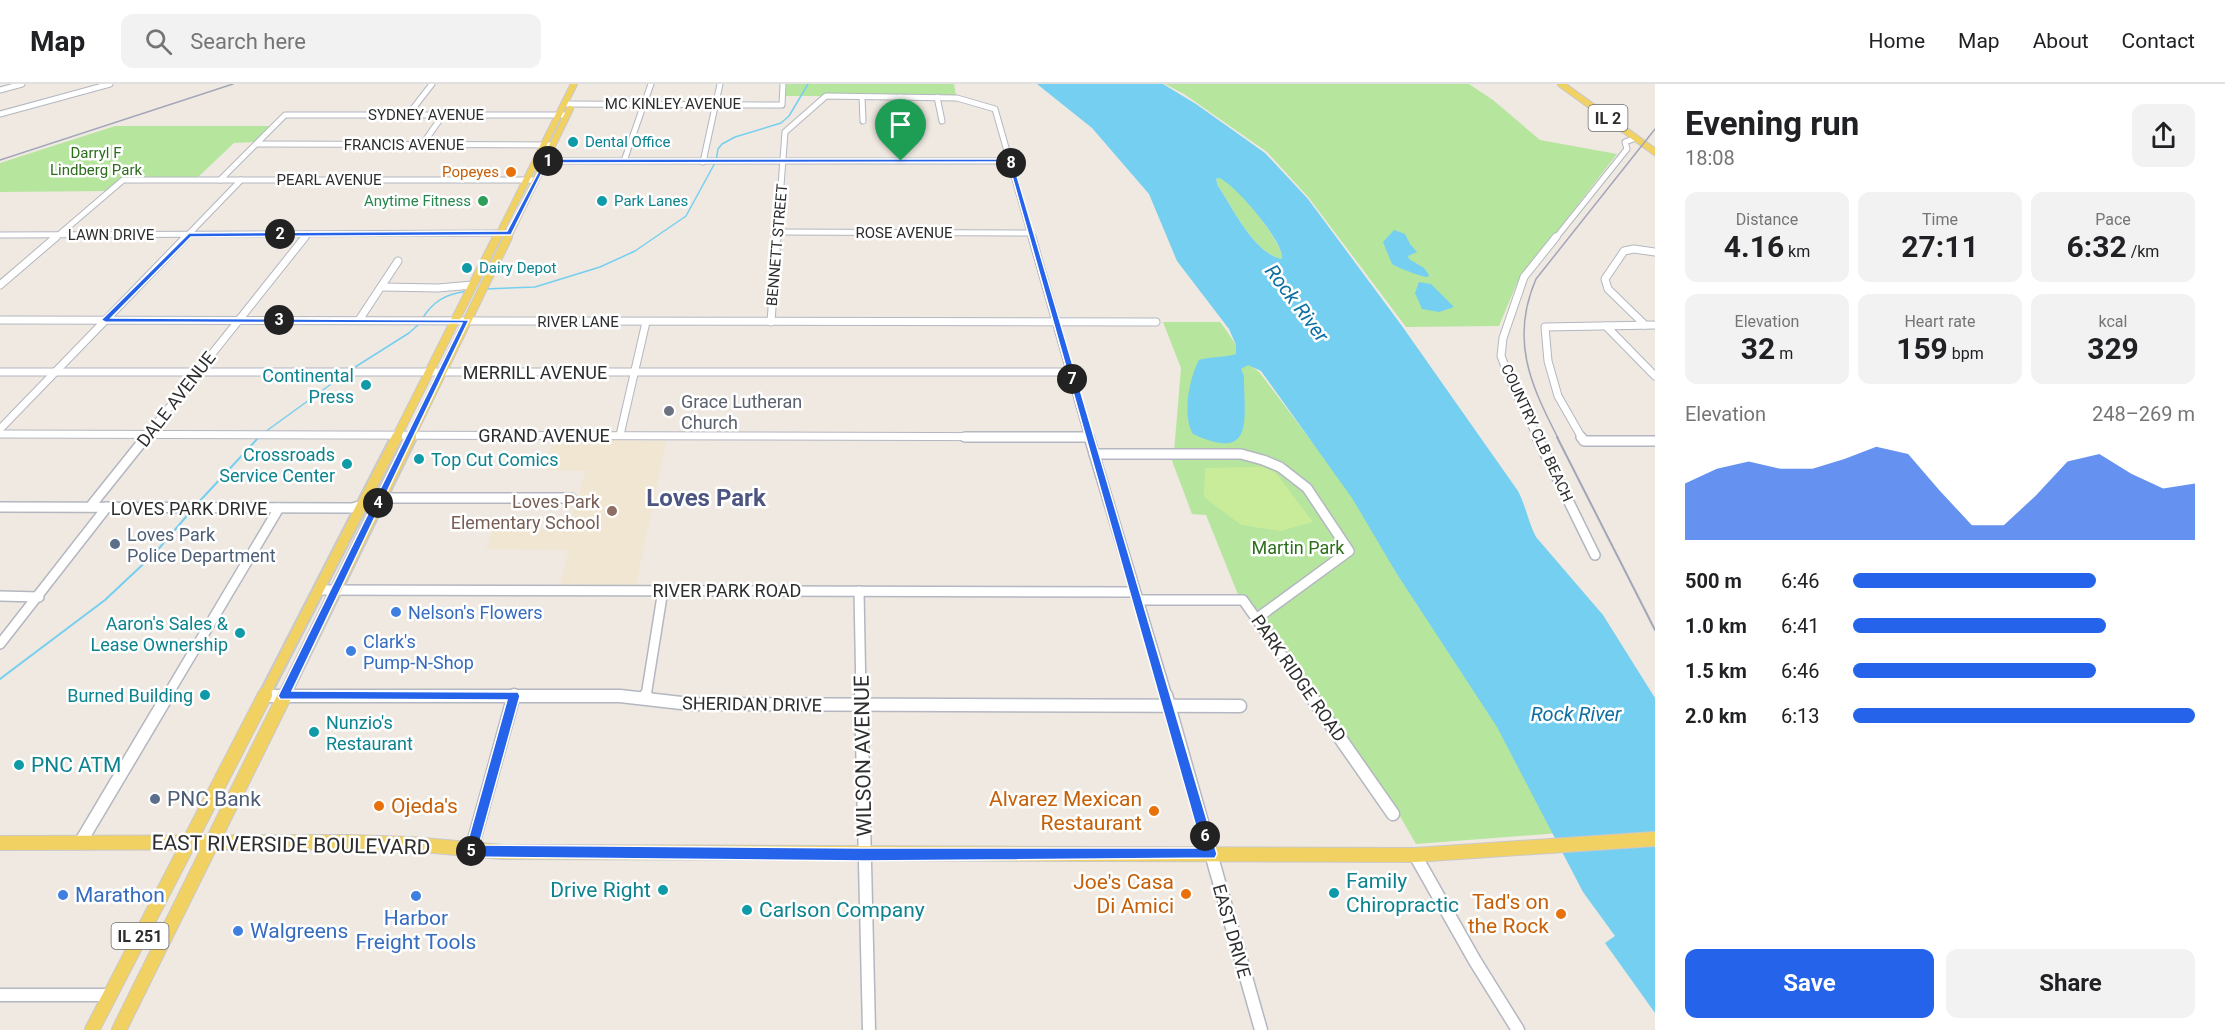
<!DOCTYPE html>
<html lang="en">
<head>
<meta charset="utf-8">
<style>
  body { margin:0; font-family:Roboto,sans-serif; background:#f2f2f2; color:#202124; height:100vh; display:flex; flex-direction:column; font-size:22px; white-space:nowrap }
  * { box-sizing:border-box; margin:0 }
  p { font-size:20px; color:#757577 }
  .icon { flex:none; width:33px; height:33px; fill:none; stroke:currentColor; stroke-width:2; stroke-linecap:round; stroke-linejoin:round }
  .map { position:relative; flex:1; overflow:hidden }
  .details { display:flex; flex-direction:column; background:#fff; width:570px }
  .details>* { flex:none }
  .pin { position:absolute; display:grid; place-items:center; width:51px; height:51px; color:#fff; margin:-62px -26px; border-radius:50% 50% 50% 0; rotate:-45deg; box-shadow:0 0 6px #0007 }
  .pin .icon { rotate:45deg }
  .km { position:absolute; width:30px; height:30px; margin:-15px; border-radius:50%; background:#222; color:#fff; font-size:16px; line-height:30px; text-align:center }
  .round { display:grid; place-items:center; flex:none; width:63px; height:63px; border-radius:12px; background:#f2f2f2 }
  .headline { display:flex; align-items:center; justify-content:space-between; height:102px; padding:0 30px }
  h1 { font-size:33px; font-weight:700; line-height:45px }
  .metrics { display:grid; grid-template-columns:repeat(3,1fr); gap:9px; height:102px; padding:6px 30px }
  .metrics div { display:grid; align-content:center; border-radius:12px; background:#f2f2f2; text-align:center }
  .metrics b { font-size:30px; font-weight:700 }
  .metrics small { font-size:16px; font-weight:400 }
  .metrics p { font-size:16px }
  .chart { height:168px; padding:12px 30px }
  .chart p { display:flex; justify-content:space-between }
  .chart svg { width:100%; height:108px; margin-top:6px; fill:#2563eb; opacity:.7 }
  .cta { display:flex; gap:12px; margin-top:auto; padding:12px 30px }
  .cta a { flex:1; height:69px; border-radius:12px; background:#2563eb; color:#fff; font-size:24px; font-weight:700; line-height:69px; text-align:center }
  .cta a+a { background:#f2f2f2; color:#202124 }
  ul { padding:0 30px; list-style:none; font-size:20px }
  li { display:grid; grid-template-columns:96px 72px 1fr; align-items:center; height:45px }
  li i { height:15px; border-radius:8px; background:#2563eb }
  header { display:flex; align-items:center; gap:36px; box-sizing:border-box; height:84px; padding:0 30px; background:#fff; border-bottom:2px solid #e0e0e0 }
  header strong { font-size:28px }
  nav { display:flex; gap:33px; margin-inline-start:auto; font-size:21px }
  .search { width:420px; height:54px; background:#f2f2f2; display:flex; align-items:center; gap:15px; box-sizing:border-box; padding:0 21px; border-radius:12px; color:#757577; font-size:22px }
  main { display:flex; flex:1; min-height:0 }
  .map>svg:first-child { display:block }
  .education { fill:#f0e6d1 }
  .green { fill:#b6e59e }
  .pitch { fill:#c9ec9a }
  .water { fill:#75cff0; fill-rule:evenodd }
  .lines { fill:none; stroke-linecap:round; stroke-linejoin:round }
  .stream-far1 { stroke:#75cff0; stroke-width:1.5 }
  .stream { stroke:#75cff0; stroke-width:2 }
  .minor-far3-casing { stroke:#b4b7c1; stroke-width:7 }
  .minor-far2-casing { stroke:#b4b7c1; stroke-width:9 }
  .minor-far1-casing { stroke:#b4b7c1; stroke-width:12 }
  .minor-casing { stroke:#b4b7c1; stroke-width:15 }
  .major-far3-casing { stroke:#c9c9c9; stroke-width:8 }
  .major-far2-casing { stroke:#c9c9c9; stroke-width:10 }
  .major-far1-casing { stroke:#c9c9c9; stroke-width:14 }
  .major-casing { stroke:#c9c9c9; stroke-width:16 }
  .minor-far3 { stroke:#fff; stroke-width:5 }
  .minor-far2 { stroke:#fff; stroke-width:7 }
  .minor-far1 { stroke:#fff; stroke-width:9 }
  .minor { stroke:#fff; stroke-width:12 }
  .major-far3 { stroke:#f2d163; stroke-width:6 }
  .major-far2 { stroke:#f2d163; stroke-width:8 }
  .major-far1 { stroke:#f2d163; stroke-width:10 }
  .major { stroke:#f2d163; stroke-width:14 }
  .rail-far1 { stroke:#a3a6b8; stroke-width:1.5 }
  .rail { stroke:#a3a6b8; stroke-width:2 }
  .route { fill:#2563eb; stroke:#fff; stroke-width:1.5; fill-rule:evenodd }
  .culture-dot { fill:#0f9aa8; stroke:#fff; stroke-width:2 }
  .food-dot { fill:#e8710a; stroke:#fff; stroke-width:2 }
  .leisure-dot { fill:#2e9e5b; stroke:#fff; stroke-width:2 }
  .worship-dot { fill:#6b7280; stroke:#fff; stroke-width:2 }
  .education-dot { fill:#8d6e63; stroke:#fff; stroke-width:2 }
  .service-dot { fill:#5c6f8a; stroke:#fff; stroke-width:2 }
  .shop-dot { fill:#3f7fe0; stroke:#fff; stroke-width:2 }
  .labels { text-anchor:middle; dominant-baseline:central; stroke-width:5; stroke-linejoin:round; paint-order:stroke }
  .far-street-label { font-size:15px; fill:#2e2e2e; stroke:#fff }
  .far-culture-label { font-size:15px; fill:#0d838f; stroke:#fff; text-anchor:start }
  .far-park-label { font-size:15px; fill:#2c6e1b; stroke:#fff }
  .far-food-label { font-size:15px; fill:#c56008; stroke:#fff; text-anchor:end }
  .far-leisure-label { font-size:15px; fill:#27864d; stroke:#fff; text-anchor:end }
  .shield { fill:#fff; stroke:#6d6d6d; stroke-width:1.5 }
  .shield-label { font-size:16px; font-weight:bold; fill:#2e2e2e }
  .street-label { font-size:18px; fill:#2e2e2e; stroke:#fff }
  .culture-label { font-size:18px; fill:#0d838f; stroke:#fff; text-anchor:end }
  .worship-label { font-size:18px; fill:#5b616d; stroke:#fff; text-anchor:start }
  .education-label { font-size:18px; fill:#785e54; stroke:#fff; text-anchor:end }
  .service-label { font-size:18px; fill:#4e5e75; stroke:#fff; text-anchor:start }
  .park-label { font-size:18px; fill:#2c6e1b; stroke:#fff }
  .shop-label { font-size:18px; fill:#366cbe; stroke:#fff; text-anchor:start }
  .water-label { font-size:20px; font-style:italic; fill:#0d6fa3; stroke:#fff }
  .near-street-label { font-size:21px; fill:#2e2e2e; stroke:#fff }
  .near-culture-label { font-size:21px; fill:#0d838f; stroke:#fff; text-anchor:start }
  .near-service-label { font-size:21px; fill:#4e5e75; stroke:#fff; text-anchor:start }
  .near-food-label { font-size:21px; fill:#c56008; stroke:#fff; text-anchor:end }
  .near-shop-label { font-size:21px; fill:#366cbe; stroke:#fff; text-anchor:start }
  .district-label { font-size:24px; font-weight:bold; fill:#4d5680; stroke:#fff }
</style>
</head>
<body>
<header>
<strong>Map</strong>
<div class="search"><svg class="icon" aria-label="search" viewBox="0 0 24 24"><circle cx="10" cy="10" r="6"/><path d="M15 15l6 6"/></svg>Search here</div>
<nav><a>Home</a><a>Map</a><a>About</a><a>Contact</a></nav>
</header>
<main>
<div class="map">
<svg width="1655" height="946" viewBox="0 0 1655 946">
  <rect width="100%" height="100%" fill="#efe9e1"/>
  <path class="education" d="M553,356l113,1 -30,144h-76l9,-35 -83,-1 7,-21 75,1 18,-58 -43,-1z"/>
  <g class="green">
    <path d="M786,0h168l2,12h-171z"/>
    <path d="M1165,0h304l24,16 47,40 77,14 -100,129 -18,43 -93,1 -97,-129 -42,-46 -83,-58z"/>
    <path d="M115,42h155l-16,16 -20,1 -37,35h-69l-8,1 -14,12 -106,1v-29z"/>
    <path d="M1219,94c19,7 59,59 64,80l-1,1c-28,-5 -49,-51 -64,-73l-2,-7z"/>
    <path d="M1163,238h57c14,17 22,38 40,51l92,122 113,175 94,163 -143,11 -23,-40 -154,-207 -33,-82 -14,-1 -21,-56 3,-6 7,-84z"/>
  </g>
  <path class="pitch" d="M1263,383l12,5 38,50 -33,9 -39,-6 -37,-28 1,-29z"/>
  <g class="water">
    <path d="M1037,0h126l33,20 69,49 43,46 94,127 116,165c8,15 10,31 18,46l67,78 52,83v315l-50,-70 10,-7 -32,-44 -86,-165 -100,-153 -45,-76 -91,-127 -13,-6 -7,4 3,7c0,43 11,87 -51,58 -11,-18 -4,-56 6,-74 13,-4 25,-2 37,-6v-9l-7,-16 -52,-68 -28,-67 -57,-66zM1219,94c16,6 66,65 63,81 -28,-5 -49,-51 -64,-73l-2,-7z"/>
    <path d="M1394,146l11,4 5,10 7,8 -9,4 1,3 15,9 5,7 -1,2c-4,1 -32,-10 -36,-13l-9,-22z"/>
    <path d="M1419,198l12,2 23,23 -15,5 -17,-3 -7,-16z"/>
  </g>
  <g class="lines">
    <g class="stream-far1">
      <path d="M485,205l50,-2 65,-20 35,-16 51,-35 30,-55 2,-12 4,-5 13,-7 46,-14 8,-7 19,-32"/>
      <path d="M422,235c11,-18 24,-25 45,-28"/>
      <path d="M352,285l57,-36 10,-9"/>
      <path d="M265,348l80,-58"/>
    </g>
    <g class="stream">
      <path d="M197,420l61,-66"/>
      <path d="M0,595l105,-79 50,-47 36,-42"/>
    </g>
    <g class="minor-far3-casing">
      <g id="minor-far3">
        <path d="M0,6l22,-6"/>
        <path d="M862,13l1,24"/>
        <path d="M900,13l4,31"/>
        <path d="M937,13l5,24"/>
        <path d="M564,20l218,1 1,-21"/>
        <path d="M0,30l110,-30"/>
        <path d="M408,31l24,-31"/>
        <path d="M257,60l295,1"/>
        <path d="M422,61l21,-30"/>
        <path d="M538,77h472"/>
        <path d="M624,77l27,-77"/>
        <path d="M703,78l17,-78"/>
        <path d="M220,96l65,-65h282"/>
        <path d="M777,148l253,1"/>
        <path d="M0,151l507,-2"/>
        <path d="M54,155l69,-59h412"/>
        <path d="M184,155l57,-59"/>
        <path d="M304,155l4,-5"/>
        <path d="M777,155l8,-107 41,-36 131,2 38,11 37,130"/>
        <path d="M1555,155l72,-90 -2,-7 11,-4"/>
      </g>
    </g>
    <g class="minor-far2-casing">
      <g id="minor-far2">
        <path d="M1032,153l57,201"/>
        <path d="M0,201l56,-48"/>
        <path d="M382,203l56,1 35,-3"/>
        <path d="M0,236l1156,2"/>
        <path d="M359,236l39,-59"/>
        <path d="M771,238l6,-85"/>
        <path d="M1645,241l-37,-36 -3,-10 19,-28 10,-2 21,3"/>
        <path d="M1606,242l49,50"/>
        <path d="M0,288h1070"/>
        <path d="M0,345l186,-192"/>
        <path d="M0,350l1089,3"/>
        <path d="M620,351l26,-113"/>
        <path d="M145,354l160,-201"/>
        <path d="M1538,354l-23,-46 -14,-36 2,-18 21,-61 32,-40"/>
        <path d="M1582,354l-24,-42 -10,-35 -3,-34 110,-2"/>
      </g>
    </g>
    <g class="minor-far1-casing">
      <g id="minor-far1">
        <path d="M965,353h124"/>
        <path d="M1089,353l78,259"/>
        <path d="M1537,353l58,118"/>
        <path d="M1581,353l3,4h71"/>
        <path d="M1094,370h147l22,6 17,7 27,21 42,63 -93,68"/>
        <path d="M0,423l352,1 37,-10h182"/>
        <path d="M90,423l56,-70"/>
        <path d="M319,506l816,2"/>
        <path d="M859,507l2,105"/>
        <path d="M0,512l39,1"/>
        <path d="M1137,516h106l68,96"/>
        <path d="M0,560l107,-137"/>
        <path d="M167,612l112,-188"/>
        <path d="M265,612h358"/>
        <path d="M646,612l17,-106"/>
      </g>
    </g>
    <g class="minor-casing">
      <g id="minor">
        <path d="M861,611l8,335"/>
        <path d="M1166,611l95,335"/>
        <path d="M1310,611l83,119"/>
        <path d="M265,612h355l70,8 550,2"/>
        <path d="M646,614v-3"/>
        <path d="M80,759l88,-148"/>
        <path d="M471,767l43,-156"/>
        <path d="M1415,771l60,106 43,69"/>
        <path d="M0,911h109"/>
      </g>
    </g>
    <g class="major-far3-casing">
      <g id="major-far3">
        <path d="M1561,0l94,68"/>
        <path d="M497,155l77,-155"/>
        <path d="M507,155l63,-130"/>
      </g>
    </g>
    <g class="major-far2-casing">
      <g id="major-far2">
        <path d="M396,354l101,-201"/>
        <path d="M410,354l98,-201"/>
      </g>
    </g>
    <g class="major-far1-casing">
      <g id="major-far1">
        <path d="M264,612l133,-259"/>
        <path d="M284,612l127,-259"/>
      </g>
    </g>
    <g class="major-casing">
      <g id="major">
        <path d="M0,759l348,-1 63,2 92,8 912,3 240,-16"/>
        <path d="M92,946l173,-335"/>
        <path d="M119,946l166,-335"/>
      </g>
    </g>
    <use href="#minor-far3" class="minor-far3"/>
    <use href="#minor-far2" class="minor-far2"/>
    <use href="#minor-far1" class="minor-far1"/>
    <use href="#minor" class="minor"/>
    <use href="#major-far3" class="major-far3"/>
    <use href="#major-far2" class="major-far2"/>
    <use href="#major-far1" class="major-far1"/>
    <use href="#major" class="major"/>
    <g class="rail-far1">
      <path d="M0,76l233,-76"/>
      <path d="M1558,354c-28,-54 -48,-99 -22,-159l119,-150"/>
    </g>
    <path class="rail" d="M1557,353l98,193"/>
  </g>
  <path class="route" d="M545,75h467l205,695 -2,4 -351,3 -393,-4 -4,-1 -2,-5 42,-151 -227,-1 -2,-3 184,-373 -357,-1 -4,-2 88,-87 318,-2zM1008,78l194,686h-338l-385,-3 41,-149 -2,-4 -226,-1 177,-371 -358,-2 80,-81 320,-2 36,-72z"/>
  <g class="culture-dot">
    <circle cx="573" cy="58" r="6"/>
    <circle cx="602" cy="117" r="6"/>
    <circle cx="467" cy="184" r="6"/>
    <circle cx="366" cy="301" r="6"/>
    <circle cx="419" cy="375" r="6"/>
    <circle cx="347" cy="380" r="6"/>
    <circle cx="240" cy="549" r="6"/>
    <circle cx="205" cy="611" r="6"/>
    <circle cx="314" cy="648" r="6"/>
    <circle cx="19" cy="681" r="6"/>
    <circle cx="663" cy="806" r="6"/>
    <circle cx="1334" cy="809" r="6"/>
    <circle cx="747" cy="826" r="6"/>
  </g>
  <g class="food-dot">
    <circle cx="511" cy="88" r="6"/>
    <circle cx="379" cy="722" r="6"/>
    <circle cx="1154" cy="727" r="6"/>
    <circle cx="1186" cy="810" r="6"/>
    <circle cx="1561" cy="830" r="6"/>
  </g>
  <circle class="leisure-dot" cx="483" cy="117" r="6"/>
  <circle class="worship-dot" cx="669" cy="327" r="6"/>
  <circle class="education-dot" cx="612" cy="427" r="6"/>
  <g class="service-dot">
    <circle cx="115" cy="460" r="6"/>
    <circle cx="155" cy="715" r="6"/>
  </g>
  <g class="shop-dot">
    <circle cx="396" cy="528" r="6"/>
    <circle cx="351" cy="567" r="6"/>
    <circle cx="63" cy="811" r="6"/>
    <circle cx="416" cy="812" r="6"/>
    <circle cx="238" cy="847" r="6"/>
  </g>
  <g class="labels">
    <g class="far-street-label">
      <text x="673" y="20">MC KINLEY AVENUE</text>
      <text x="426" y="31">SYDNEY AVENUE</text>
      <text x="404" y="61">FRANCIS AVENUE</text>
      <text x="329" y="96">PEARL AVENUE</text>
      <text x="904" y="149">ROSE AVENUE</text>
      <text x="111" y="151">LAWN DRIVE</text>
      <text transform="translate(777 161) rotate(-85)">BENNETT STREET</text>
      <text x="578" y="238">RIVER LANE</text>
      <text transform="translate(1537 349) rotate(65)">COUNTRY CLB BEACH</text>
    </g>
    <g class="far-culture-label">
      <text x="585" y="58">Dental Office</text>
      <text x="614" y="117">Park Lanes</text>
      <text x="479" y="184">Dairy Depot</text>
    </g>
    <g class="far-park-label">
      <text x="96" y="69">Darryl F<tspan x="96" dy="17">Lindberg Park</tspan></text>
    </g>
    <g class="far-food-label">
      <text x="499" y="88">Popeyes</text>
    </g>
    <g class="far-leisure-label">
      <text x="471" y="117">Anytime Fitness</text>
    </g>
    <g class="shield">
      <rect x="1588.5" y="21" width="39" height="26" rx="4.5"/>
      <rect x="111.5" y="839" width="57" height="26" rx="4.5"/>
    </g>
    <g class="shield-label">
      <text x="1608" y="34">IL 2</text>
      <text x="140" y="852">IL 251</text>
    </g>
    <g class="street-label">
      <text x="535" y="288">MERRILL AVENUE</text>
      <text transform="translate(176 315) rotate(-52)">DALE AVENUE</text>
      <text x="544" y="351">GRAND AVENUE</text>
      <text x="189" y="424">LOVES PARK DRIVE</text>
      <text x="727" y="506">RIVER PARK ROAD</text>
      <text transform="translate(1299 594) rotate(55)">PARK RIDGE ROAD</text>
      <text transform="translate(752 620) rotate(1)">SHERIDAN DRIVE</text>
      <text transform="translate(1232 847) rotate(74)">EAST DRIVE</text>
    </g>
    <g class="culture-label">
      <text x="354" y="291">Continental<tspan x="354" dy="21">Press</tspan></text>
      <text x="335" y="370">Crossroads<tspan x="335" dy="21">Service Center</tspan></text>
      <text x="431" y="375" text-anchor="start">Top Cut Comics</text>
      <text x="228" y="539">Aaron's Sales &amp;<tspan x="228" dy="21">Lease Ownership</tspan></text>
      <text x="193" y="611">Burned Building</text>
      <text x="326" y="638" text-anchor="start">Nunzio's<tspan x="326" dy="21">Restaurant</tspan></text>
    </g>
    <g class="worship-label">
      <text x="681" y="317">Grace Lutheran<tspan x="681" dy="21">Church</tspan></text>
    </g>
    <g class="education-label">
      <text x="600" y="417">Loves Park<tspan x="600" dy="21">Elementary School</tspan></text>
    </g>
    <g class="service-label">
      <text x="127" y="450">Loves Park<tspan x="127" dy="21">Police Department</tspan></text>
    </g>
    <g class="park-label">
      <text x="1298" y="463">Martin Park</text>
    </g>
    <g class="shop-label">
      <text x="408" y="528">Nelson's Flowers</text>
      <text x="363" y="557">Clark's<tspan x="363" dy="21">Pump-N-Shop</tspan></text>
    </g>
    <g class="water-label">
      <text transform="translate(1297 219) rotate(53)">Rock River</text>
      <text x="1576" y="630">Rock River</text>
    </g>
    <g class="near-street-label">
      <text transform="translate(863 672) rotate(-91)">WILSON AVENUE</text>
      <text transform="translate(291 761) rotate(1)">EAST RIVERSIDE BOULEVARD</text>
    </g>
    <g class="near-culture-label">
      <text x="31" y="681">PNC ATM</text>
      <text x="1346" y="797">Family<tspan x="1346" dy="24">Chiropractic</tspan></text>
      <text x="651" y="806" text-anchor="end">Drive Right</text>
      <text x="759" y="826">Carlson Company</text>
    </g>
    <g class="near-service-label">
      <text x="167" y="715">PNC Bank</text>
    </g>
    <g class="near-food-label">
      <text x="1142" y="715">Alvarez Mexican<tspan x="1142" dy="24">Restaurant</tspan></text>
      <text x="391" y="722" text-anchor="start">Ojeda's</text>
      <text x="1174" y="798">Joe's Casa<tspan x="1174" dy="24">Di Amici</tspan></text>
      <text x="1549" y="818">Tad's on<tspan x="1549" dy="24">the Rock</tspan></text>
    </g>
    <g class="near-shop-label">
      <text x="75" y="811">Marathon</text>
      <text x="416" y="834" text-anchor="middle">Harbor<tspan x="416" dy="24">Freight Tools</tspan></text>
      <text x="250" y="847">Walgreens</text>
    </g>
    <g class="district-label">
      <text x="706" y="414">Loves Park</text>
    </g>
  </g>
</svg>
<div class="pin" style="left:901px;top:77px;background:#1e9e55"><svg class="icon" aria-label="arrive" viewBox="0 0 24 24"><path d="M6 21V4h12l-3 4 3 4H6"/></svg></div>
<b class="km" style="left:548px;top:77px">1</b>
<b class="km" style="left:280px;top:150px">2</b>
<b class="km" style="left:279px;top:236px">3</b>
<b class="km" style="left:378px;top:419px">4</b>
<b class="km" style="left:471px;top:767px">5</b>
<b class="km" style="left:1205px;top:752px">6</b>
<b class="km" style="left:1072px;top:295px">7</b>
<b class="km" style="left:1011px;top:79px">8</b>
</div>
<section class="details">
<div class="headline"><div><h1>Evening run</h1><p>18:08</p></div><a class="round"><svg class="icon" aria-label="share" viewBox="0 0 24 24"><path d="M12 15V3M7 8l5-5 5 5M5 13v7h14v-7"/></svg></a></div>
<div class="metrics">
<div><p>Distance</p><b>4.16<small> km</small></b></div>
<div><p>Time</p><b>27:11</b></div>
<div><p>Pace</p><b>6:32<small> /km</small></b></div>
</div>
<div class="metrics">
<div><p>Elevation</p><b>32<small> m</small></b></div>
<div><p>Heart rate</p><b>159<small> bpm</small></b></div>
<div><p>kcal</p><b>329</b></div>
</div>
<div class="chart"><p><span>Elevation</span>248–269 m</p>
<svg viewBox="0 0 160 44" preserveAspectRatio="none"><path d="M0 44V21L10 15L20 12L30 15L40 15L50 11L60 6L70 9L80 24L90 38L100 38L110 26L120 12L130 9L140 17L150 23L160 21V44z"/></svg>
</div>
<ul>
<li><b>500 m</b>6:46<i style="width:71%"></i></li>
<li><b>1.0 km</b>6:41<i style="width:74%"></i></li>
<li><b>1.5 km</b>6:46<i style="width:71%"></i></li>
<li><b>2.0 km</b>6:13<i style="width:100%"></i></li>
</ul>
<div class="cta"><a>Save</a><a>Share</a></div>
</section>
</main>
</body>
</html>
